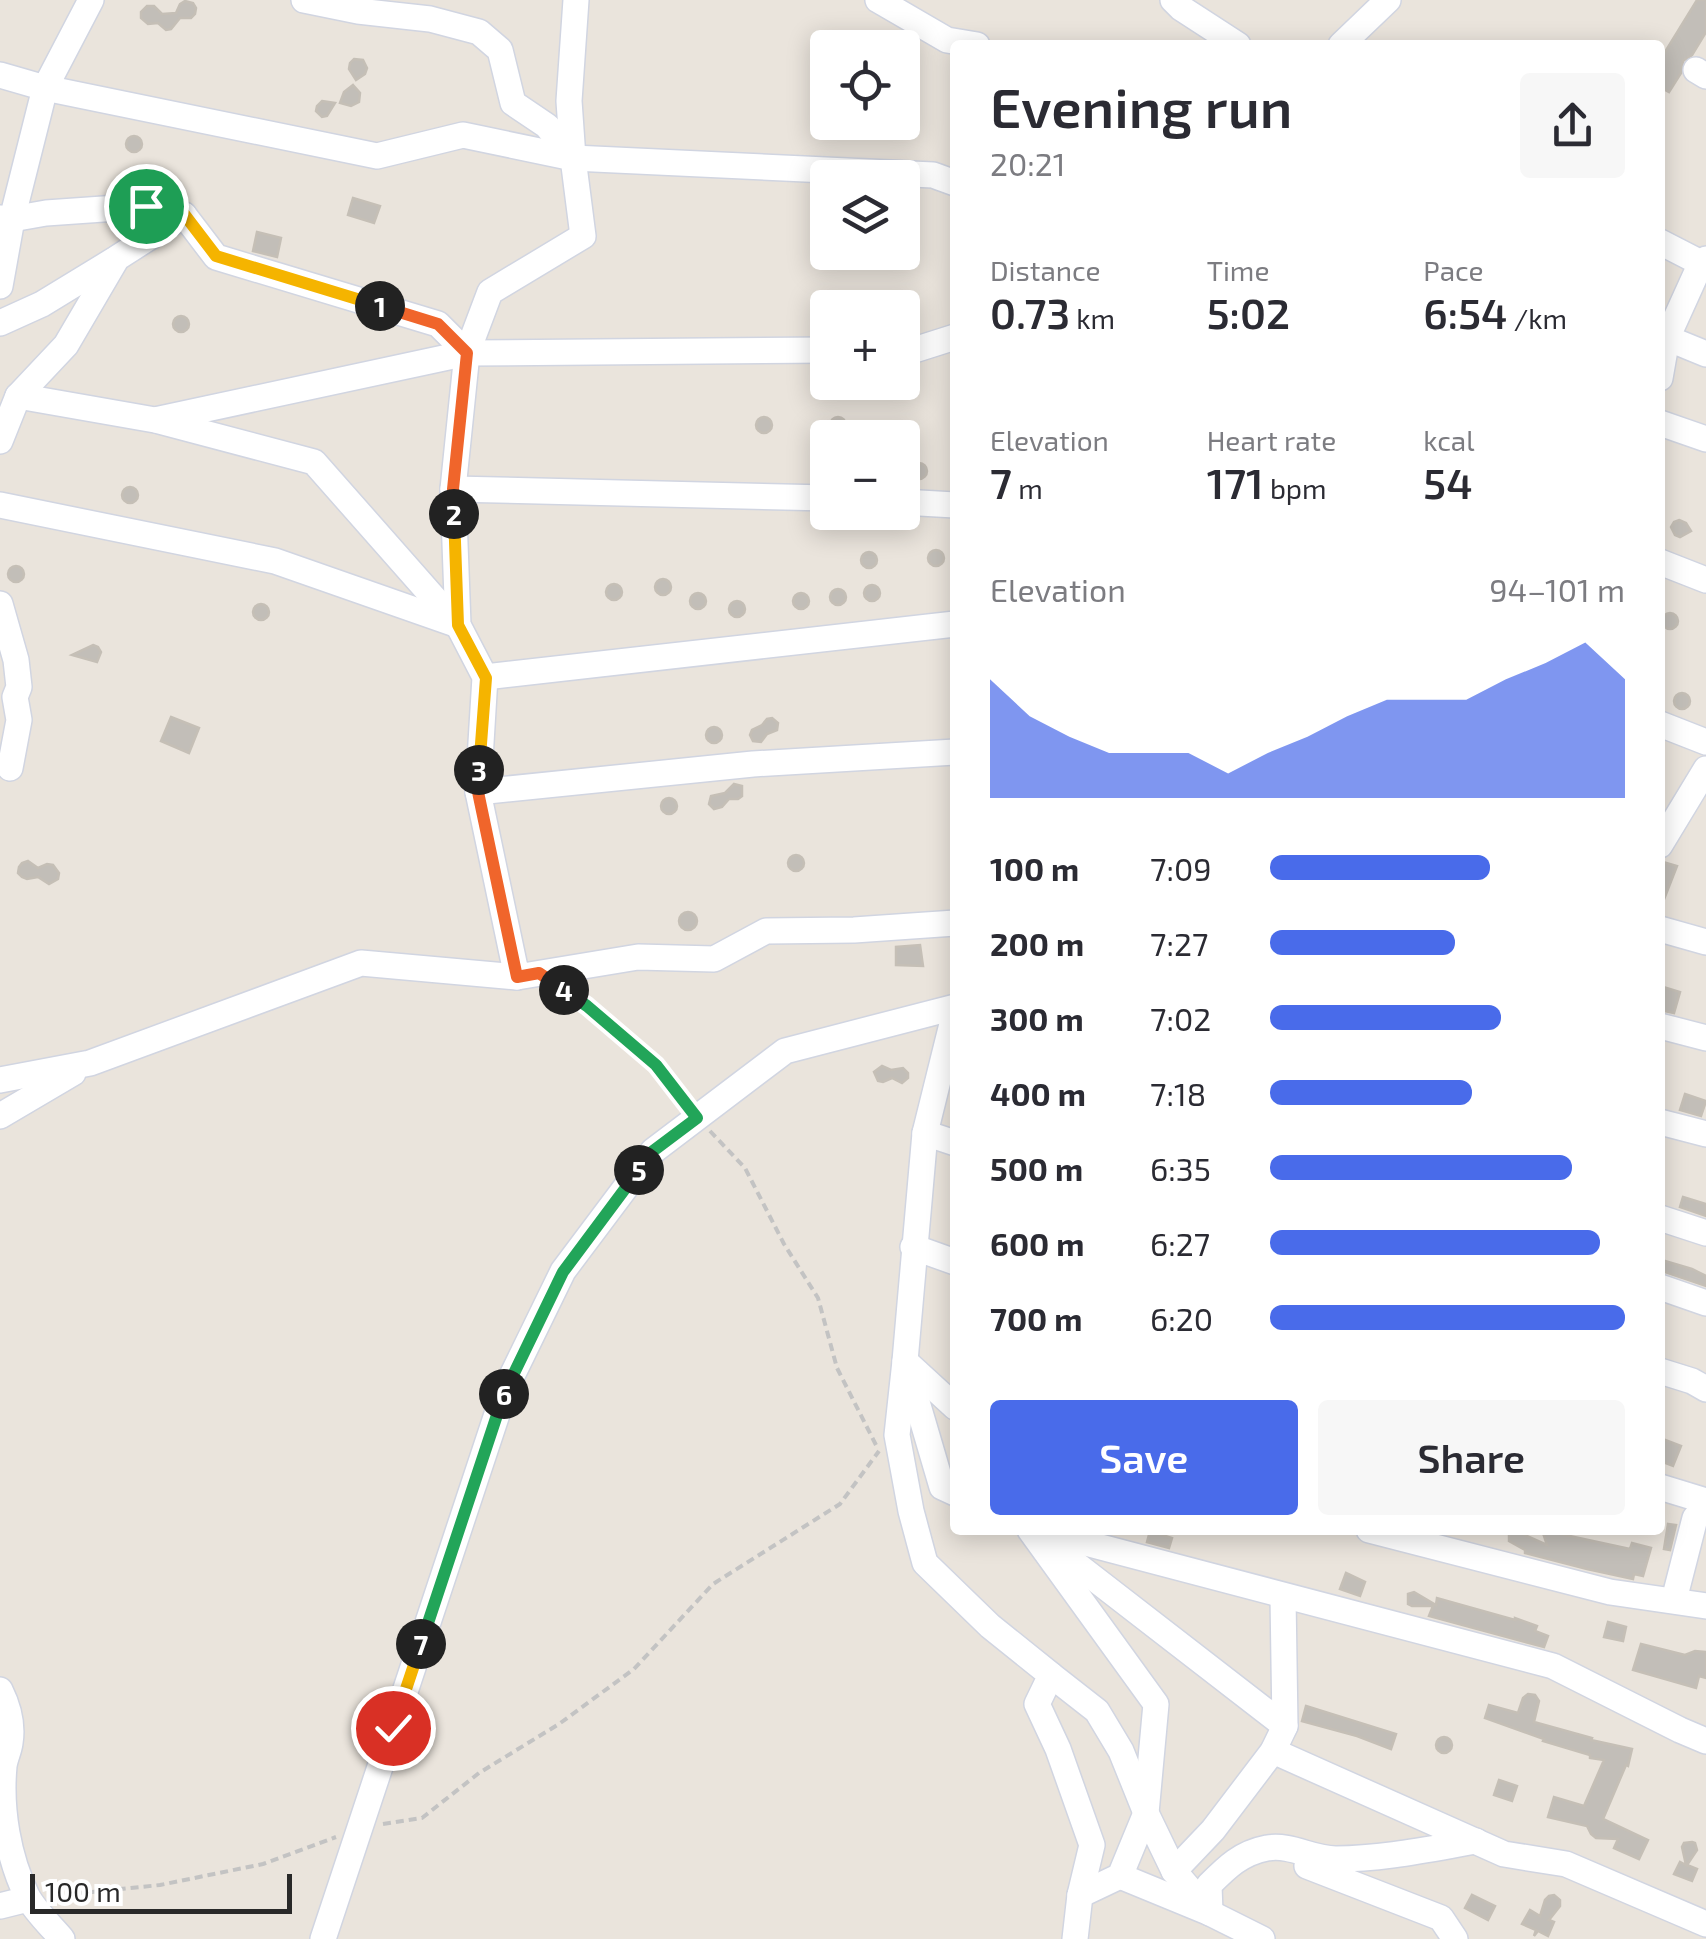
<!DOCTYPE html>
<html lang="en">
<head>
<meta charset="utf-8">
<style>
  body { margin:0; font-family:"Exo 2",sans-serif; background:#f7f7f7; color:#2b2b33; height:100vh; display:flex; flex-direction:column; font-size:38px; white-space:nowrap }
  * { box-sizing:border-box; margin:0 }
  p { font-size:32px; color:#7c7c81 }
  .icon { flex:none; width:55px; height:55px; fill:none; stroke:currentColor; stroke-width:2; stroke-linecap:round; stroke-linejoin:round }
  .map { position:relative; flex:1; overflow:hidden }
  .details { position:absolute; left:950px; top:40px; width:715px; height:1495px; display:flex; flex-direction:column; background:#fff; border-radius:10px; box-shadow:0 5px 25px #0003 }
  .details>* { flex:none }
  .fabs { position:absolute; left:810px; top:30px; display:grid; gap:20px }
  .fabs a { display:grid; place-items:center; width:110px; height:110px; border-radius:10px; background:#fff; box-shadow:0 5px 25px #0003; font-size:50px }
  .scale { position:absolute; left:30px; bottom:25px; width:262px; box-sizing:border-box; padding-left:10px; border:5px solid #292929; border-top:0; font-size:28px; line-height:35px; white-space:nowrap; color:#292929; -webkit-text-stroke:8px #fff; paint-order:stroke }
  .pin { position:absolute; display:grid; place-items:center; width:85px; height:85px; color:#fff; margin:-42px; border:5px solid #fff; border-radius:50%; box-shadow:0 2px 10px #0007 }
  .km { position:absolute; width:50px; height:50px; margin:-25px; border-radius:50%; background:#222; color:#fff; font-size:28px; line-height:50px; text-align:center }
  .round { display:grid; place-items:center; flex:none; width:105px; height:105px; border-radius:10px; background:#f7f7f7 }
  .summary { display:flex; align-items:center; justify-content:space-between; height:170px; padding:0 40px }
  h1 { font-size:55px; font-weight:600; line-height:75px }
  .stats { display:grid; grid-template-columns:repeat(3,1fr); gap:15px; height:170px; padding:10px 40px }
  .stats div { display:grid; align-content:center }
  .stats b { font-size:42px; font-weight:600 }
  .stats small { font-size:28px; font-weight:400 }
  .stats p { font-size:28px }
  .chart { height:280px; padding:20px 40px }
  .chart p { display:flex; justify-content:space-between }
  .chart svg { width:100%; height:180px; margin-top:10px; fill:#496bea; opacity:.7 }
  .cta { display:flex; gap:20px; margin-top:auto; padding:20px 40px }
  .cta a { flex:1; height:115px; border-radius:10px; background:#496bea; color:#fff; font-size:40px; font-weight:600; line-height:115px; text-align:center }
  .cta a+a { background:#f7f7f7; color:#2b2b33 }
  ul { padding:0 40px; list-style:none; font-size:32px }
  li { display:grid; grid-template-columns:160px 120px 1fr; align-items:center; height:75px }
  li i { height:25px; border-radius:12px; background:#496bea }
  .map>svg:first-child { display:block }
  .building { fill:#c2beb8; stroke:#c5bfb6; stroke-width:2.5 }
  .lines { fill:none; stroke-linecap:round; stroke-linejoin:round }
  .minor-casing { stroke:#d1d5e1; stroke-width:28 }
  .path { stroke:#c3c3c3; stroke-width:4; stroke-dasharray:8 5; stroke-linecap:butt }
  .minor { stroke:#fff; stroke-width:25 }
  .split-1-casing { stroke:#fff; stroke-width:20 }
  .split-2-casing { stroke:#fff; stroke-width:20 }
  .split-3-casing { stroke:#fff; stroke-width:20 }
  .split-4-casing { stroke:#fff; stroke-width:20 }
  .split-5-casing { stroke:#fff; stroke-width:20 }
  .split-6-casing { stroke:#fff; stroke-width:20 }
  .split-7-casing { stroke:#fff; stroke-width:20 }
  .split-8-casing { stroke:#fff; stroke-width:20 }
  .split-1 { stroke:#f5b400; stroke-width:12 }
  .split-2 { stroke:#f0652b; stroke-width:12 }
  .split-3 { stroke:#f5b400; stroke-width:12 }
  .split-4 { stroke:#f0652b; stroke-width:12 }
  .split-5 { stroke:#22a559; stroke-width:12 }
  .split-6 { stroke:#22a559; stroke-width:12 }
  .split-7 { stroke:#22a559; stroke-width:12 }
  .split-8 { stroke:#f5b400; stroke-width:12 }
</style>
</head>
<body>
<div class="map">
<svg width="1706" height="1939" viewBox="0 0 1706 1939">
  <rect width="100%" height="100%" fill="#eae4dc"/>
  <g class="building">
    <path d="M1697,0h9v32l-14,23 -9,6 -2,12 -12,19 -9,-5v-27z"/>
    <path d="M185,1l8,2 3,5 -1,6 -4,4h-11l-9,11 -5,1 -8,-7 -10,1 -7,-6v-6l6,-6h7l8,8 14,-1 4,-9z"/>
    <path d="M354,59l9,1 4,8 -2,6 -9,6 -7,-11 1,-6z"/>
    <path d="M353,85l7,8 -1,9 -8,4 -11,-3 4,-11z"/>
    <path d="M322,101l13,2 -8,13 -5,1 -6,-6 1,-5z"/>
    <circle cx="134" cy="144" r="8"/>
    <path d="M353,198l27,8 -6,17 -26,-8z"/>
    <path d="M257,232l24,6 -4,19 -24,-6z"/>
    <circle cx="181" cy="324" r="8"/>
    <circle cx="838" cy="425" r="8"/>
    <circle cx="764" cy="425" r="8"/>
    <circle cx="919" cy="471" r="8"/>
    <circle cx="130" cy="495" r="8"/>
    <path d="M1679,520l7,3 5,8 -11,6 -5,-2 -4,-8 3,-5z"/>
    <circle cx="936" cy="558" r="8"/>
    <circle cx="869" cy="560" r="8"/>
    <circle cx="16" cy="574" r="8"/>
    <circle cx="663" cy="587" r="8"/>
    <circle cx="614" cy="592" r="8"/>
    <circle cx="872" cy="593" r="8"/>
    <circle cx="838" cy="597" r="8"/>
    <circle cx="698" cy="601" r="8"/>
    <circle cx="801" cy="601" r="8"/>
    <circle cx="737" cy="609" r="8"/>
    <circle cx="261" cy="612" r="8"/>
    <circle cx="1670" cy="621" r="8"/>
    <path d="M93,645l5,2 3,5 -4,10 -25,-7z"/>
    <circle cx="1682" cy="701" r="8"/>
    <path d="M171,717l28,11 -10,25 -28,-12z"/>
    <path d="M772,718l6,5 -1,7 -10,4 -6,8 -8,-1 -3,-6 2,-5 10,-5 5,-6z"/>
    <circle cx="714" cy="735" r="8"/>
    <path d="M734,784l8,2v10l-4,3h-9l-7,8 -8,2 -5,-5 2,-8 14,-3z"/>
    <circle cx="669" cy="806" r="8"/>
    <circle cx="796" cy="863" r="8"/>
    <path d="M28,861l10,7 9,-4 6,1 6,8 -1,6 -9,5 -11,-7 -11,2 -5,-2 -4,-4 1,-6 3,-4z"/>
    <path d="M1663,862l14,4 -16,41 -1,-37z"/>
    <circle cx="688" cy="921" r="9"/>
    <path d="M920,945l3,21 -27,-1v-18z"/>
    <path d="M1660,986l20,6 -6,21 -14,-3z"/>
    <path d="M882,1066l9,4 12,-2 5,5v5l-6,5 -10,-5 -9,4 -5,-1 -4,-9z"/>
    <path d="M1685,1094l21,7 -5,15 -21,-6z"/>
    <path d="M1683,1197l23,7v12l-26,-9z"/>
    <path d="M1665,1261l27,8 14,7v10l-44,-15z"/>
    <path d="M1660,1438l21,8 -8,20 -13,-5z"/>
    <path d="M1668,1524l8,1 -6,25 -6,-1z"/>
    <path d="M1542,1530l88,19 2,-6 19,5 -8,28 -9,-2 -1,5 -46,-10 -62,-16v-3l-16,-9v-7l7,-3 31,14z"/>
    <path d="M1150,1531l22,7 -3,10 -22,-6z"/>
    <path d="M1346,1573l19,9 -5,14 -20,-7z"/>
    <path d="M1414,1592l22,13 1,-7 78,22v-2l22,8 -2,5 13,5 -4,11 -115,-31 4,-10h-21l-4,-2v-10z"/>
    <path d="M1608,1622l18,5 -3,14 -19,-4z"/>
    <path d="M1641,1644l44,11 10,-4 11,1v26l-7,-2 -3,12 -63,-18z"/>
    <path d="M1528,1694l7,1 4,6 -5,21 58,16 -1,2 41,9 -4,17 -2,-1 -23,54 45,21 -9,19 -25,-11 4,-9 -22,-1 -5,-4 -4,-8 -39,-9 6,-20 30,9 20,-46 -14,-2v-3l-47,-14 1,-2 -59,-21 4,-13 29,8 5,-15z"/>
    <path d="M1306,1706l90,28 -5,15 -34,-13 -55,-15z"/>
    <circle cx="1444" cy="1745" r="8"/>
    <path d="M1499,1780l18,6 -5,15 -18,-6z"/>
    <path d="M1692,1842l3,1 2,7 -10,15 10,4 -5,12 -18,-7 6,-12 6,3 -4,-18 2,-4z"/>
    <path d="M1472,1895l23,11 -7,14 -23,-12z"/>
    <path d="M1554,1895l6,5v6l-11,14 5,2 -6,14 -10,-5 -4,5 2,-6 -14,-6 8,-14 10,6 5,-16 4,-4z"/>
  </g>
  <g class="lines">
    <g class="minor-casing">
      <g id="minor">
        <path d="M304,0l54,11 72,8 49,13 21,18 13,53 34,23 26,32"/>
        <path d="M878,0l69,40 30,5"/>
        <path d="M1173,0l8,8 57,37"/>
        <path d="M1341,45l47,-45"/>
        <path d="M1696,70l10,6"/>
        <path d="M0,75l45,13 332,68 86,-21 110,23 360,17 22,8"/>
        <path d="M0,218l12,1 34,-6 100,-7 38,9 32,42 222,67 29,29 361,-3"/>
        <path d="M1660,242l41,21"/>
        <path d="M0,286l12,-67 33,-131 46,-88"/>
        <path d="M0,323l42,-19 72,-44"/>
        <path d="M1667,338l39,16"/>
        <path d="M902,350l9,1 44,-14"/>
        <path d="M467,353l-14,136 5,136 27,52 -7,115 39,185 121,-20 76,2 52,-28 88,-1 101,-7"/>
        <path d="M1660,378l7,-40 34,-75 5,-4"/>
        <path d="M18,396l137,24 312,-67 23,-61 93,-56 -10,-78 -4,-57 7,-101"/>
        <path d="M159,421l155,41 142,161"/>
        <path d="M1660,423l46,16"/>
        <path d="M0,441l18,-45 48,-51 51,-87 67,-43"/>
        <path d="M453,489l375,9"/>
        <path d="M902,502l53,3"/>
        <path d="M0,505l275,56 183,64"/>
        <path d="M1660,562l46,18"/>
        <path d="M0,604l16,56 3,27 -4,10 4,23 -9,48"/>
        <path d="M485,677l470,-53"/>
        <path d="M1660,724l46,18"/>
        <path d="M478,792l275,-28 202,-12"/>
        <path d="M1660,845l46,-76"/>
        <path d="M1660,929l46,13"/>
        <path d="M955,1012l-30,121 -20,228 37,126 13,6"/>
        <path d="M1660,1026l46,12"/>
        <path d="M0,1080l90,-17 271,-100 156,14"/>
        <path d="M0,1116l73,-43"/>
        <path d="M1660,1122l46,12"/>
        <path d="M925,1133l30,10"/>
        <path d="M1660,1218l46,15"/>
        <path d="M913,1247l42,15"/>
        <path d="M1660,1287l46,16"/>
        <path d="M905,1361l-8,74 14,76 14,52 65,63 61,49 -14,29 21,45 34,96 -12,50 -5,44"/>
        <path d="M907,1363l48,44"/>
        <path d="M1660,1371l32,10 14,8"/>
        <path d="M1660,1487l46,14"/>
        <path d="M1030,1530l126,174 -10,109 -26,63 -40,19"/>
        <path d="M1036,1530l517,136 127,64 26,11"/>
        <path d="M1369,1530l241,62 96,14"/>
        <path d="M1051,1545l234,181"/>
        <path d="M1674,1600l21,-82 11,-13"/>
        <path d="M1051,1675l46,36 24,40 25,62 28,58 36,42 52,26"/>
        <path d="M0,1690c8,16 13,35 10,53 -1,8 -5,15 -6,23 -4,43 4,91 23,130 8,15 24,30 35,43"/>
        <path d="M1273,1751l231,103 62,10 140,60"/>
        <path d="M1307,1866l134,52 14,21"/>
        <path d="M1174,1871l39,-41 60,-79 12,-25 -2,-129"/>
        <path d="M1120,1876l90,37 -1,-28c18,-18 32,-32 58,-37 25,-4 44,11 69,11 47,0 93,-10 140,-18"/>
        <path d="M0,1906l28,-7"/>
        <path d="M323,1939l182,-549 58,-119 90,-120 132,-100 170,-44"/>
      </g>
    </g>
    <g class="path">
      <path d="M563,990l24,16 69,59 28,36"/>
      <path d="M710,1131l35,37 39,76 34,54 19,70 40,79"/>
      <path d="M383,1824l39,-6 57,-45 80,-49 75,-55 79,-85 127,-80 39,-53"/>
      <path d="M53,1896l107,-11 103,-21 73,-27"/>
    </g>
    <use href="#minor" class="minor"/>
  </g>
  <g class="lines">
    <g class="split-1-casing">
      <path id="split-1" d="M146,206l38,8 32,42 164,50"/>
    </g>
    <g class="split-2-casing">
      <path id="split-2" d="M380,306l58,18 29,29 -14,136 1,25"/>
    </g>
    <g class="split-3-casing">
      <path id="split-3" d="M454,514l4,111 28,53 -7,92"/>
    </g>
    <g class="split-4-casing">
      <path id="split-4" d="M479,770l-1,22 39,185 22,-4 25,17"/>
    </g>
    <g class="split-5-casing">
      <path id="split-5" d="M564,990l23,16 69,59 41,53 -44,33 -14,19"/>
    </g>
    <g class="split-6-casing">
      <path id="split-6" d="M504,1394l59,-122 76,-102"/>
    </g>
    <g class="split-7-casing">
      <path id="split-7" d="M421,1644l83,-250"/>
    </g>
    <g class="split-8-casing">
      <path id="split-8" d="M393,1728l28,-84"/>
    </g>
    <use href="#split-1" class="split-1"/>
    <use href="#split-2" class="split-2"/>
    <use href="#split-3" class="split-3"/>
    <use href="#split-4" class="split-4"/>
    <use href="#split-5" class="split-5"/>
    <use href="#split-6" class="split-6"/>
    <use href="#split-7" class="split-7"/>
    <use href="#split-8" class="split-8"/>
  </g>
</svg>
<div class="fabs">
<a><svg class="icon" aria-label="locate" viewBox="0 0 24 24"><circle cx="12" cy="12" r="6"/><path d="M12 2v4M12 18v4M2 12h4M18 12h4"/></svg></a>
<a><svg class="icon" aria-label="layers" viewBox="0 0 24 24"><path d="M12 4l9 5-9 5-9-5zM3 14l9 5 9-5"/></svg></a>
<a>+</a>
<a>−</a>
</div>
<div class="scale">100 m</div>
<div class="pin" style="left:146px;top:206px;background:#1e9e55"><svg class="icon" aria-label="arrive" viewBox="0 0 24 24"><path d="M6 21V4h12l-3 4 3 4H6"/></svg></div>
<div class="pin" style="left:393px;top:1728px;background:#d93025"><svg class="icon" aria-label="check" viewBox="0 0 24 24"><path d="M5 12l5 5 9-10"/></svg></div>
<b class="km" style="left:380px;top:306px">1</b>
<b class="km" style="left:454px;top:514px">2</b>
<b class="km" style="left:479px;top:770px">3</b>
<b class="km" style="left:564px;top:990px">4</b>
<b class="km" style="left:639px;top:1170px">5</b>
<b class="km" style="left:504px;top:1394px">6</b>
<b class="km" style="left:421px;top:1644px">7</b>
<section class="details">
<div class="summary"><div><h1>Evening run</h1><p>20:21</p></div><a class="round"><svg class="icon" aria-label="share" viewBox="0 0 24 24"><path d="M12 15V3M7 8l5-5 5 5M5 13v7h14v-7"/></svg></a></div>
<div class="stats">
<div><p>Distance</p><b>0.73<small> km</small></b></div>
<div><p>Time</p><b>5:02</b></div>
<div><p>Pace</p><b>6:54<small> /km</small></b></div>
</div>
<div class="stats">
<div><p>Elevation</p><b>7<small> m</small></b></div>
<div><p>Heart rate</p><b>171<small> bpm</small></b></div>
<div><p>kcal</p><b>54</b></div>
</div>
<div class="chart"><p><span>Elevation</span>94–101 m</p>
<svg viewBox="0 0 160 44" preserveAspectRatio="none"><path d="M0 44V15L10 24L20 29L30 33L40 33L50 33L60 38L70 33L80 29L90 24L100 20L110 20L120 20L130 15L140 11L150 6L160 15V44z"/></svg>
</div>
<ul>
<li><b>100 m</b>7:09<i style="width:62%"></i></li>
<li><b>200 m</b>7:27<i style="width:52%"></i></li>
<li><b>300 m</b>7:02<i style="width:65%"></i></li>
<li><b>400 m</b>7:18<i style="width:57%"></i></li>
<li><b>500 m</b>6:35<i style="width:85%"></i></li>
<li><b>600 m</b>6:27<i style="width:93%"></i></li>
<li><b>700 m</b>6:20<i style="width:100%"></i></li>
</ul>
<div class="cta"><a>Save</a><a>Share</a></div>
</section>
</div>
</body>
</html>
